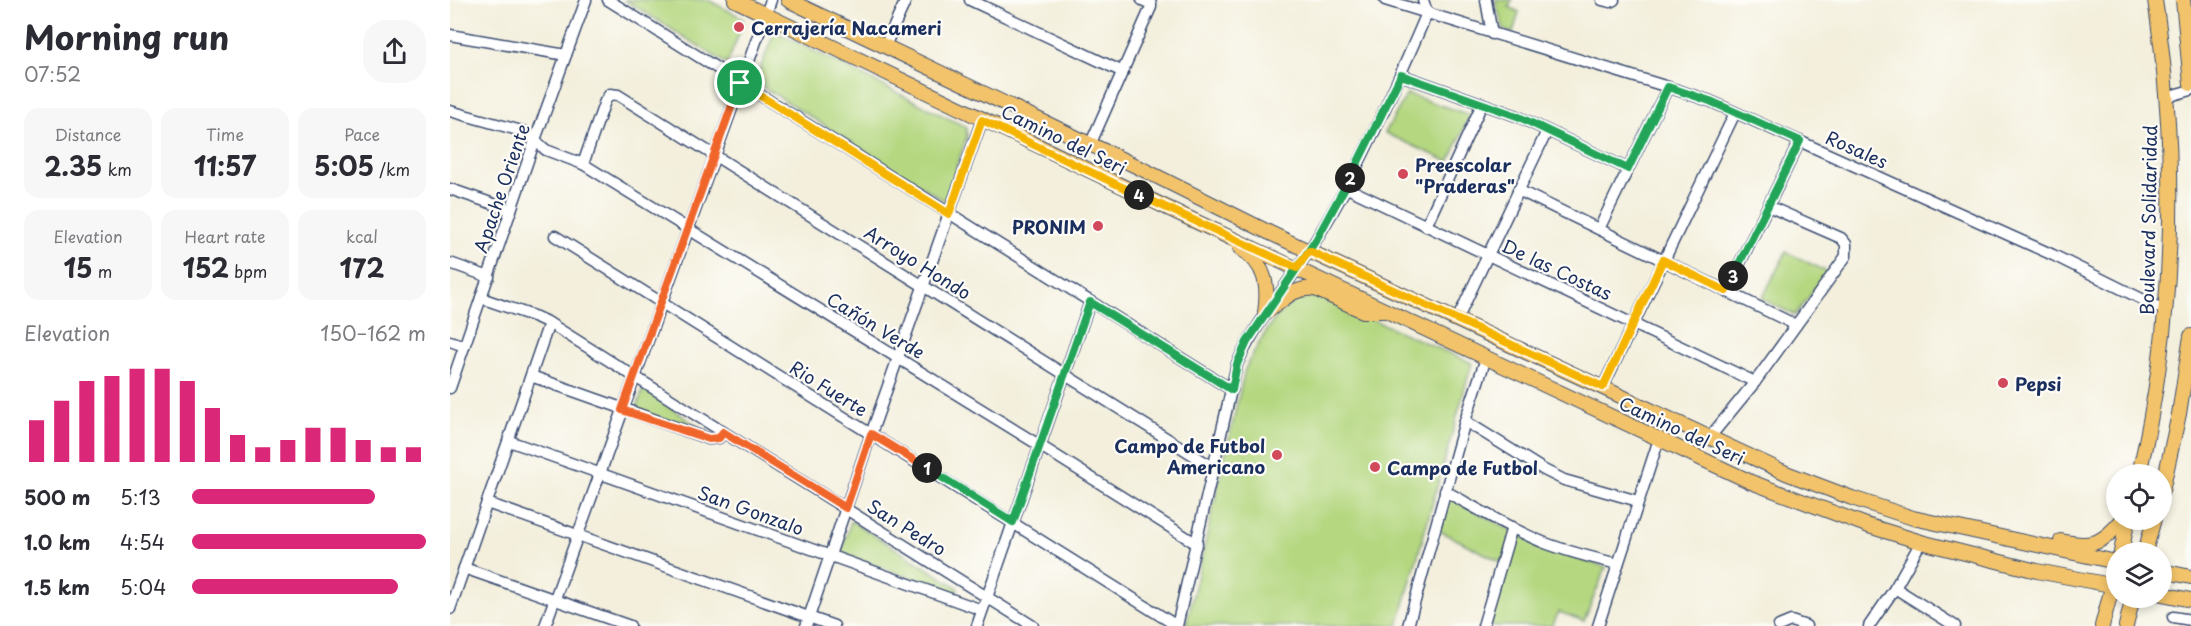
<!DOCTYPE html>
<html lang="en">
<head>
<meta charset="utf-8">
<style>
  body { margin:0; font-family:"Playpen Sans",sans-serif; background:#f7f7f7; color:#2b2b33; height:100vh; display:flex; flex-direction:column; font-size:22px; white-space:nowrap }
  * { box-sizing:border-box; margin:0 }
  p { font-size:20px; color:#7c7c81 }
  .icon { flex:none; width:33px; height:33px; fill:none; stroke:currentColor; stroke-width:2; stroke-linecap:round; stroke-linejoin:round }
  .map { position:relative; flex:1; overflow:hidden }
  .side { display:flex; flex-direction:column; background:#fff; width:450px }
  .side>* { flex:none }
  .tools { position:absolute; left:1656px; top:464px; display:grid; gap:12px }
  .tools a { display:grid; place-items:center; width:66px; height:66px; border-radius:50%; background:#fff; box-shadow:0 3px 9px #0003; font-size:30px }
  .pin { position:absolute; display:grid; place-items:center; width:51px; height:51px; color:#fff; margin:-26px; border:3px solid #fff; border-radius:50%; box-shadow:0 2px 6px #0007 }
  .km { position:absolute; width:30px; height:30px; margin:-15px; border-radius:50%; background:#222; color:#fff; font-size:16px; line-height:30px; text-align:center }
  .round { display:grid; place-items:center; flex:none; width:63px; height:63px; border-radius:24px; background:#f7f7f7 }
  .summary { display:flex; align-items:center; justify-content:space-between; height:102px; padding:0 24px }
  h1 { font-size:33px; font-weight:700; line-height:45px }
  .figures { display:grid; grid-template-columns:repeat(3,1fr); gap:9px; height:102px; padding:6px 24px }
  .figures div { display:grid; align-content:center; border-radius:15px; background:#f7f7f7; text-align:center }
  .figures b { font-size:26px; font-weight:700 }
  .figures small { font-size:16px; font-weight:400 }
  .figures p { font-size:16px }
  .chart { height:168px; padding:12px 24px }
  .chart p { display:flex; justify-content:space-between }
  .chart svg { width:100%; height:108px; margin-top:6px; stroke:#db2777; stroke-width:6 }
  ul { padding:0 24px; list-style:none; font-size:20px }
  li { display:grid; grid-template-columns:96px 72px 1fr; align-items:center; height:45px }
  li i { height:15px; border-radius:8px; background:#db2777 }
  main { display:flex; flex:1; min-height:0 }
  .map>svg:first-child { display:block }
  .green { fill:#b4d77f; stroke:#68836e; stroke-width:1.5 }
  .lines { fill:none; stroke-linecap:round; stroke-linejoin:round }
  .minor-casing { stroke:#3b4c71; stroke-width:13 }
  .major-casing { stroke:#3b4c71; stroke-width:16 }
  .minor { stroke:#fff; stroke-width:10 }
  .major { stroke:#f2c36a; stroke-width:14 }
  .split-1-casing { stroke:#fff; stroke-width:12 }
  .split-2-casing { stroke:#fff; stroke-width:12 }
  .split-3-casing { stroke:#fff; stroke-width:12 }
  .split-4-casing { stroke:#fff; stroke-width:12 }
  .split-5-casing { stroke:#fff; stroke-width:12 }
  .split-1 { stroke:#f0652b; stroke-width:8 }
  .split-2 { stroke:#22a559; stroke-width:8 }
  .split-3 { stroke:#22a559; stroke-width:8 }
  .split-4 { stroke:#f5b400; stroke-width:8 }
  .split-5 { stroke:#f5b400; stroke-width:8 }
  .poi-dot { fill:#d1495b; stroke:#fdfcf7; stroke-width:2 }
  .labels { text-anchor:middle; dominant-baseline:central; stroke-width:4.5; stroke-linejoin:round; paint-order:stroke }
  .poi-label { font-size:18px; font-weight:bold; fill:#1b2f5e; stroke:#fdfcf7; text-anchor:start }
  .street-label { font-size:18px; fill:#1b2f5e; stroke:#fdfcf7 }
</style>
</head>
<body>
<main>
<section class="side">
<div class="summary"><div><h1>Morning run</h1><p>07:52</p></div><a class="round"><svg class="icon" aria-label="share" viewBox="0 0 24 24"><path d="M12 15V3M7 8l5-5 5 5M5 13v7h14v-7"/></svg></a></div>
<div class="figures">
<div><p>Distance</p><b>2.35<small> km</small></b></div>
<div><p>Time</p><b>11:57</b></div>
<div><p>Pace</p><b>5:05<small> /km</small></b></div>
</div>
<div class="figures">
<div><p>Elevation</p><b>15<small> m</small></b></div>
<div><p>Heart rate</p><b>152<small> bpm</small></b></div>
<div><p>kcal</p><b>172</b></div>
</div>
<div class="chart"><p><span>Elevation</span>150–162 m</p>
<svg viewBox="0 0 160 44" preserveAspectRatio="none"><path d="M5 44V27M15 44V19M25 44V11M35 44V9M45 44V6M55 44V6M65 44V11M75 44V22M85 44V33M95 44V38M105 44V35M115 44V30M125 44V30M135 44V35M145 44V38M155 44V38"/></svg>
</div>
<ul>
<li><b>500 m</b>5:13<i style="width:78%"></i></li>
<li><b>1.0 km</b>4:54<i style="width:100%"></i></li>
<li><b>1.5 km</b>5:04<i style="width:88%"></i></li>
</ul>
</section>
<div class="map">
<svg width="1741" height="626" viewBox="0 0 1741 626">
  <rect width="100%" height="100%" fill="#fdfcf7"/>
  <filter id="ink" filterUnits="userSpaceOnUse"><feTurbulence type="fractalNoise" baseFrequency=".0167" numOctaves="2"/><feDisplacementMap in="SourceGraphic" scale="12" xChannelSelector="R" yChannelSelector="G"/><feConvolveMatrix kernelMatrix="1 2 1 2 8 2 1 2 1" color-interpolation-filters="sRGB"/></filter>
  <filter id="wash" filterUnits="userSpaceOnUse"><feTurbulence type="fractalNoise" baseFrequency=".008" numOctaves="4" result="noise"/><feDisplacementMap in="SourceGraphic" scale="24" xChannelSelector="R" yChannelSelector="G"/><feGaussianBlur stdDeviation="1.35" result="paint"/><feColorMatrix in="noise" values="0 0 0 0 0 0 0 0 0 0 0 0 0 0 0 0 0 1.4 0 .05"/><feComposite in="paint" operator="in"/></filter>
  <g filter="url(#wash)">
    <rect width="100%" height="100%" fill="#f3efdc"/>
    <g class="green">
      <path d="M175,0h83l31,16 4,3v5l-16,40z"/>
      <path d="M1045,0h17l-3,7 10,5 -6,21 -9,-3z"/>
      <path d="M324,33h4l188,94 1,9 -22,65 -190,-119z"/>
      <path d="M957,94l63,21 -21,47 -64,-29z"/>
      <path d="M1336,252l42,20 -33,43 -33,-16z"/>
      <path d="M857,295h9l156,68 -74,263h-212l59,-257c14,-26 33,-66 62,-74z"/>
      <path d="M193,389l54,37v3l-1,1 -60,-20z"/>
      <path d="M997,496l101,54 58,17 -22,54 -25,-9 -7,14h-64l17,-62 -67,-34z"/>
      <path d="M401,521l106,66 1,4 -4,3 -113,-41z"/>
    </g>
  </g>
  <g filter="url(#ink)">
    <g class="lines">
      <g class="minor-casing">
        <g id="minor">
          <path d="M158,0l624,390"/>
          <path d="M520,0l153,72"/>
          <path d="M935,0l283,87 42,14 343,154 113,56"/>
          <path d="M1036,0l6,34"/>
          <path d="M1152,0l8,2 4,-2"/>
          <path d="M0,35l116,20"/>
          <path d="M435,46l21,-46"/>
          <path d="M951,75l116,41 111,53"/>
          <path d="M1716,97l25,-7"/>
          <path d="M0,111l75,21 21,18 37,14 456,281 158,99"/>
          <path d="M640,145l61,-138v-3l-9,-4"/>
          <path d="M133,164l22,-63 5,-7 8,1 596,373"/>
          <path d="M895,187l410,195"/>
          <path d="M0,189l61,21"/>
          <path d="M1068,190l278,135"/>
          <path d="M976,226l56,-122"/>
          <path d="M1149,229l69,-142"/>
          <path d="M105,236l622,390 60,-262c21,-45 53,-82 79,-124 44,-72 78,-150 111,-227l-4,-13"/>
          <path d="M0,263l39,14"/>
          <path d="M1276,291l74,-150"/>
          <path d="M31,298l55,19 13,6 484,303"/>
          <path d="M1007,320l90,-189"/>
          <path d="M0,341l14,5"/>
          <path d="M81,376l178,63 10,-1 4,-6"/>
          <path d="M1153,387l132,-274"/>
          <path d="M0,388l85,-248 51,-140"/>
          <path d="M1015,421l79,49 20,10 74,21"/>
          <path d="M1259,438l46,-56 91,-126v-12l-5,-6 -73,-32"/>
          <path d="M59,441l473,169"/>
          <path d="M995,491c33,18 65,38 100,52 24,9 48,15 73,21"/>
          <path d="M37,503l347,123"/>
          <path d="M14,568l166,58"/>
          <path d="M1445,588l60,38"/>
          <path d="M0,609l99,-286"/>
          <path d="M1723,617l18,3"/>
          <path d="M95,626l226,-626"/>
          <path d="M356,626l65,-192 111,-314"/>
          <path d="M527,626l113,-324"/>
          <path d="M958,626l57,-205 21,-63"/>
          <path d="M1033,626l29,-99"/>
          <path d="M1148,626l61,-187"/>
          <path d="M1329,626l12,-5 15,5"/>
          <path d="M1419,626l26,-38 26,-46"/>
        </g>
      </g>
      <g class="major-casing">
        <g id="major">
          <path d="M285,0l466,224 550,258 118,44 52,16 116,29 79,15"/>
          <path d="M338,0l352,168 130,65 516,240 66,25 61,20 203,44"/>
          <path d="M1733,0l8,84"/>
          <path d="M790,248c26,16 29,38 25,65"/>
          <path d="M815,313c17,-11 28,-27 50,-24l48,22h19"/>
          <path d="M1689,474c36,-155 40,-316 16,-474"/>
          <path d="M1712,491l17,-77 12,-78"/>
          <path d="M1611,541c32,7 41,3 62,-22"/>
          <path d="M1671,552l7,-33"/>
          <path d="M1695,552l9,-33"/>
          <path d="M1712,571l29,6"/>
          <path d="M1712,594l29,6"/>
          <path d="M1652,626l14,-54"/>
          <path d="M1676,626l7,-29"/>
        </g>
      </g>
      <use href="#minor" class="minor"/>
      <use href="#major" class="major"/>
    </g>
  </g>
  <g class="lines" filter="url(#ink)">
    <g class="split-1-casing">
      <path id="split-1" d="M290,83l-118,327 87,29 10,-1 4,-6 123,76 25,-74 56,34"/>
    </g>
    <g class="split-2-casing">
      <path id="split-2" d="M477,468l86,54 77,-220 142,88 5,-26 10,-22 69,-102 34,-62"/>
    </g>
    <g class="split-3-casing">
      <path id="split-3" d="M900,178l51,-103 116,41 111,53 40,-82 42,14 90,40 -67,135"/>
    </g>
    <g class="split-4-casing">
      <path id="split-4" d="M689,195l158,73 12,-17 294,136 60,-127 63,31 7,-15"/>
    </g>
    <g class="split-5-casing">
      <path id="split-5" d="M290,83l209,131 33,-94 157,75"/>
    </g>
    <use href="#split-1" class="split-1"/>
    <use href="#split-2" class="split-2"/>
    <use href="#split-3" class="split-3"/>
    <use href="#split-4" class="split-4"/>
    <use href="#split-5" class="split-5"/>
  </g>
  <g class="poi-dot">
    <circle cx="289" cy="27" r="6"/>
    <circle cx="953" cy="174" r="6"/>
    <circle cx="648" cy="226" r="6"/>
    <circle cx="1553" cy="383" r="6"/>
    <circle cx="827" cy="455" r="6"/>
    <circle cx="925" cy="467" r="6"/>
  </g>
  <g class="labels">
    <g class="poi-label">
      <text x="301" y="27">Cerrajería Nacameri</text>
      <text x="965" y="164">Preescolar<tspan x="965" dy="21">"Praderas"</tspan></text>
      <text x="636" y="226" text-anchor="end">PRONIM</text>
      <text x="1565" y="383">Pepsi</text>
      <text x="815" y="445" text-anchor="end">Campo de Futbol<tspan x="815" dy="21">Americano</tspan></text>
      <text x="937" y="467">Campo de Futbol</text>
    </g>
    <g class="street-label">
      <text transform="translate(614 139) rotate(26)">Camino del Seri</text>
      <text transform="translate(1407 149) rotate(24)">Rosales</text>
      <text transform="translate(51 188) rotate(-71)">Apache Oriente</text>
      <text transform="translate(1698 220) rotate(-89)">Boulevard Solidaridad</text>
      <text transform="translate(468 262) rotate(32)">Arroyo Hondo</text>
      <text transform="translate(1107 269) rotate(25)">De las Costas</text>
      <text transform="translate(426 325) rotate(31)">Cañón Verde</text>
      <text transform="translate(379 388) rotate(32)">Rio Fuerte</text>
      <text transform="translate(1232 430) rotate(25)">Camino del Seri</text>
      <text transform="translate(301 510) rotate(20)">San Gonzalo</text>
      <text transform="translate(457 527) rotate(32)">San Pedro</text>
    </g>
  </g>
</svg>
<div class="tools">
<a><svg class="icon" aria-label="locate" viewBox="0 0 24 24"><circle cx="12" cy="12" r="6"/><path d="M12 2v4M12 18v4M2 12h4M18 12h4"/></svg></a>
<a><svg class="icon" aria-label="layers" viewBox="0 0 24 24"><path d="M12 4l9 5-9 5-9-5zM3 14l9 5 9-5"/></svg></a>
</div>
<div class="pin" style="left:290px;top:83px;background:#1e9e55"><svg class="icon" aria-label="arrive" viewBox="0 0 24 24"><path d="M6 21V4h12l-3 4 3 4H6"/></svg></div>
<b class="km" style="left:477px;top:468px">1</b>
<b class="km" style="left:900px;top:178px">2</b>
<b class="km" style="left:1283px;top:276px">3</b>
<b class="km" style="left:689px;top:195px">4</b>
</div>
</main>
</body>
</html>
